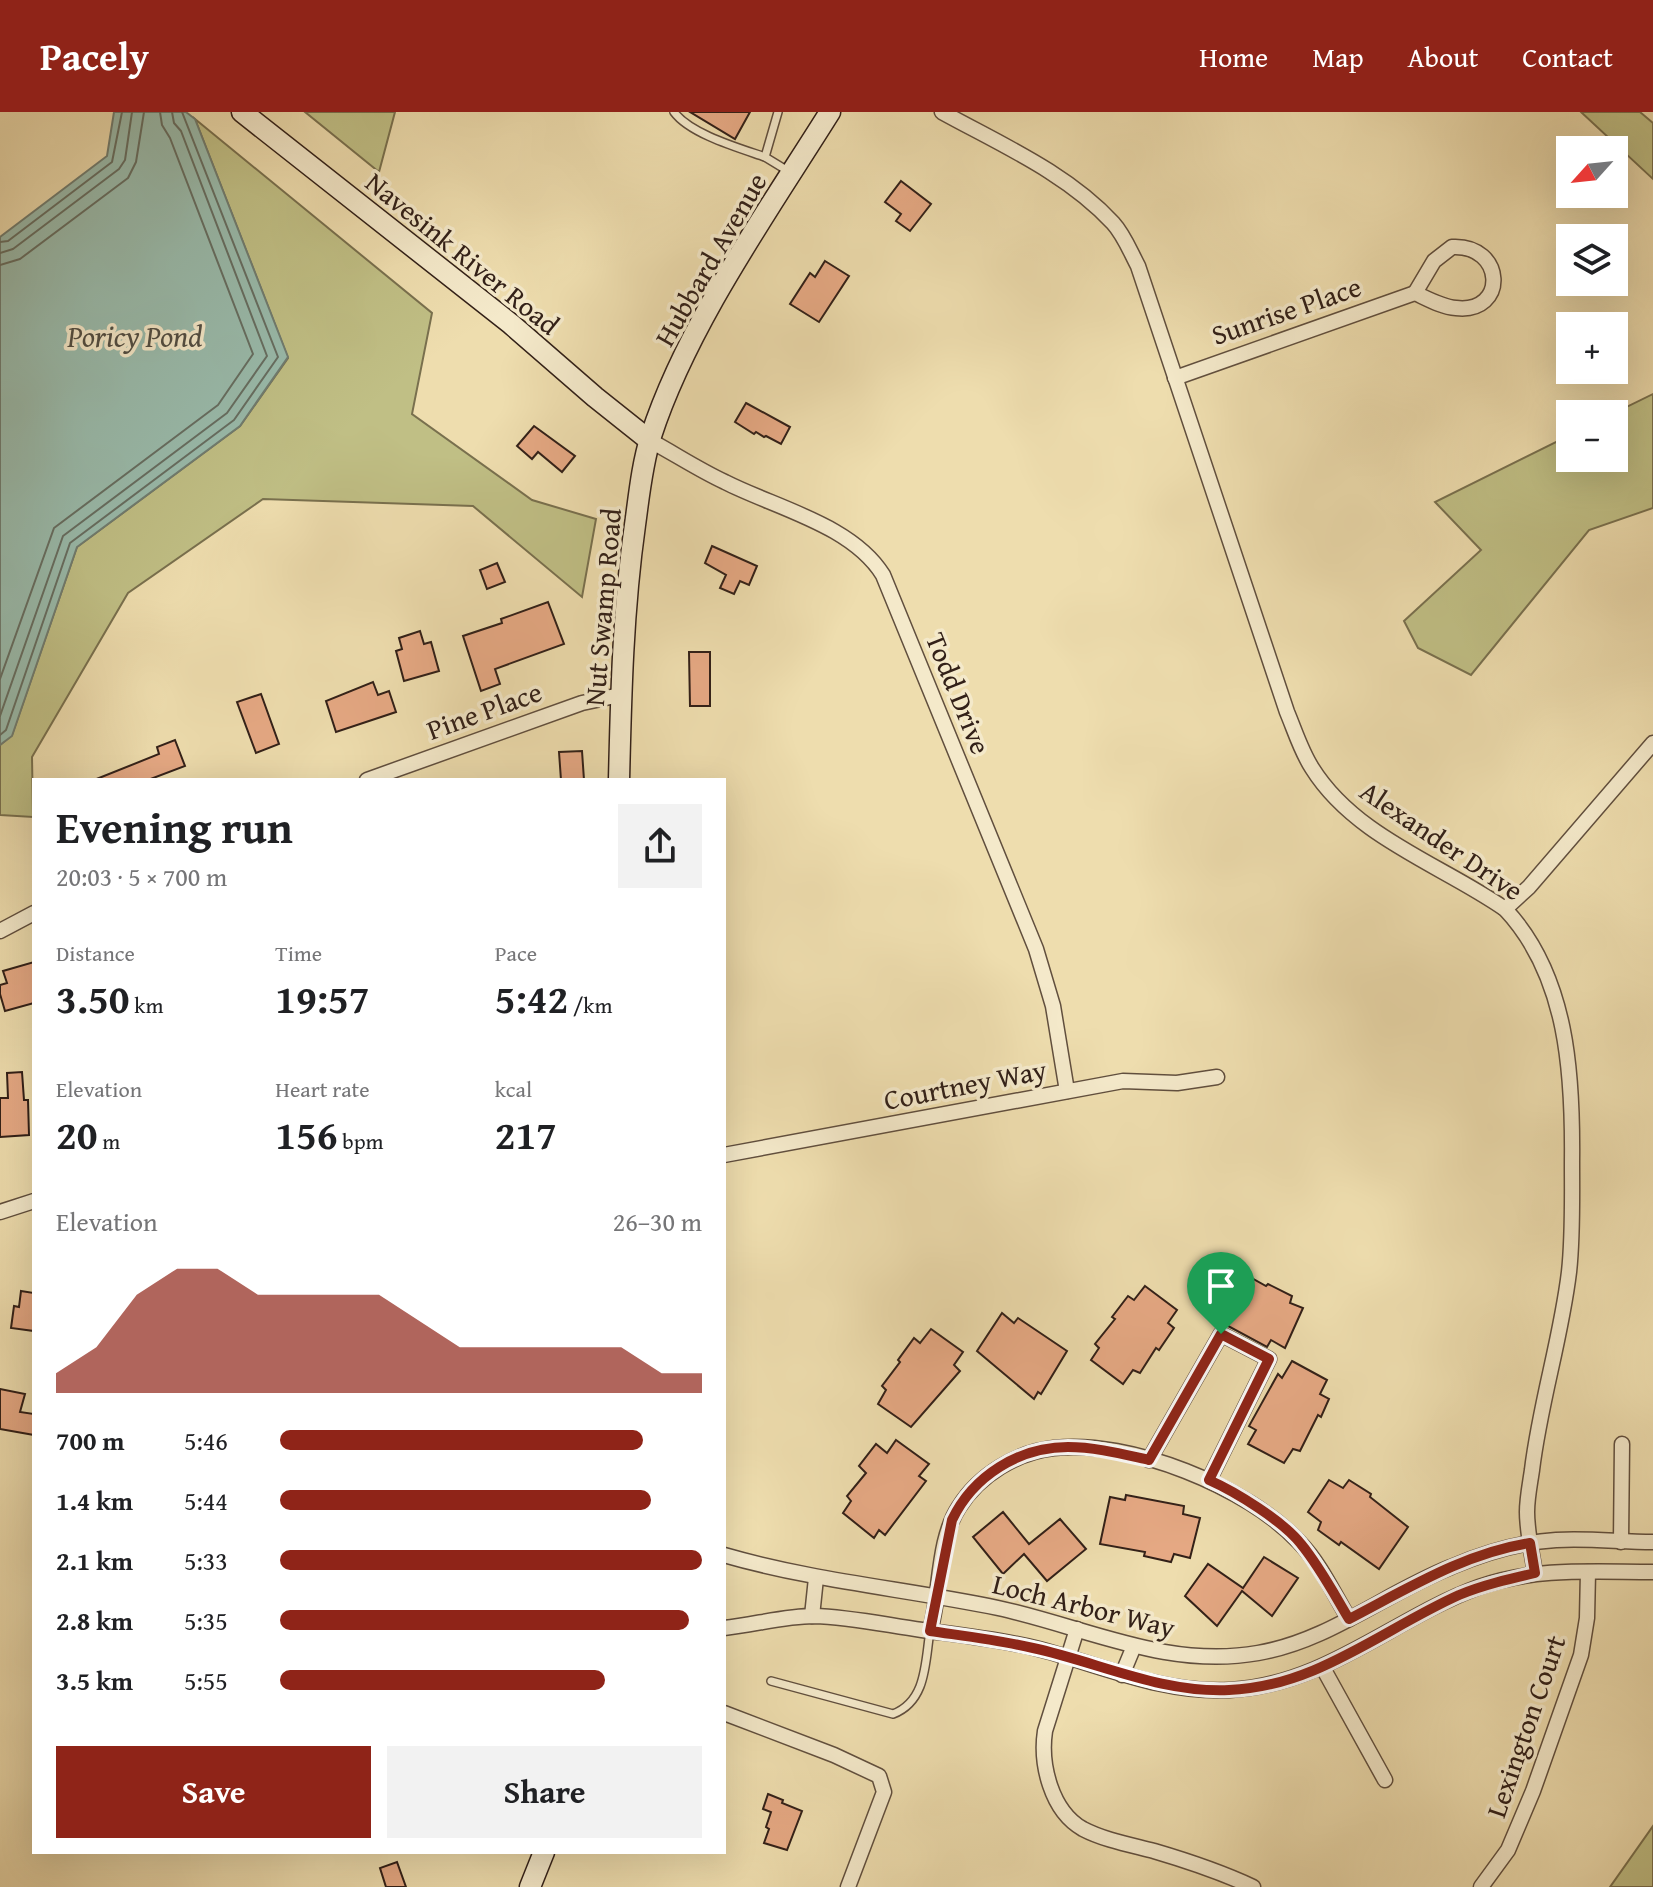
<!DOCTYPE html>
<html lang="en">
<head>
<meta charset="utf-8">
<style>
  body { margin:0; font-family:"Gentium Book Plus",serif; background:#f2f2f2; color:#202124; height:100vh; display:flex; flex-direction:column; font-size:30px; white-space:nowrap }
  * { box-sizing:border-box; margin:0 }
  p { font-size:26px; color:#757577 }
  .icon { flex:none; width:44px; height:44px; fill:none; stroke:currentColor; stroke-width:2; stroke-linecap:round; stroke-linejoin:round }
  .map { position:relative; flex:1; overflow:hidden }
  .drawer { position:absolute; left:32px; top:666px; width:694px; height:1076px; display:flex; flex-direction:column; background:#fff; border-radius:0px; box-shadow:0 8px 32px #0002 }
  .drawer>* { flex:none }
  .needle { width:52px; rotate:243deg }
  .tools { position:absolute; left:1556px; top:24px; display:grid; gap:16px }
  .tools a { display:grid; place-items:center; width:72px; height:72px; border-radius:0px; background:#fff; box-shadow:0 8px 32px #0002; font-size:40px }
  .pin { position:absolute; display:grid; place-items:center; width:68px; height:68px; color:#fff; margin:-82px -34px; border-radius:50% 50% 50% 0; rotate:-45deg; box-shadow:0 0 8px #0007 }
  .pin .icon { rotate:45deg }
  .round { display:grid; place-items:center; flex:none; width:84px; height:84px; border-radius:0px; background:#f2f2f2 }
  .overview { display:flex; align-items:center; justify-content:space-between; height:136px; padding:0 24px }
  h1 { font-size:44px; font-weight:700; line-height:60px }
  .stats { display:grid; grid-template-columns:repeat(3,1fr); gap:12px; height:136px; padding:8px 24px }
  .stats div { display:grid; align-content:center }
  .stats b { font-size:40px; font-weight:700 }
  .stats small { font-size:22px; font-weight:400 }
  .stats p { font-size:22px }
  .chart { height:224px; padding:16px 24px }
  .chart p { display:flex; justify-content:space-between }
  .chart svg { width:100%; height:144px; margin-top:8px; fill:#8f2418; opacity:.7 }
  .button { display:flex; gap:16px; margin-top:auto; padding:16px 24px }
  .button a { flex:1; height:92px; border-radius:0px; background:#8f2418; color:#fff; font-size:32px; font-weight:700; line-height:92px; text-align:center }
  .button a+a { background:#f2f2f2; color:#202124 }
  ul { padding:0 24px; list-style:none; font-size:26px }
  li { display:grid; grid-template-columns:128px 96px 1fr; align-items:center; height:60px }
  li i { height:20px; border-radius:10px; background:#8f2418 }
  header { display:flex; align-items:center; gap:48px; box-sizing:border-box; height:112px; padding:0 40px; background:#8f2418; color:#fff }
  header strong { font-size:38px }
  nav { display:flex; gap:44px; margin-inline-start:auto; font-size:28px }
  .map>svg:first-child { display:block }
  .green { fill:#c0bf85; stroke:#79704e; stroke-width:2 }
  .water { fill:#99bbac; stroke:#707d71; stroke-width:2 }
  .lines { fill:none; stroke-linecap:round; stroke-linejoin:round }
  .shore { stroke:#666e62; stroke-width:2 }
  .building { fill:#e6a984; stroke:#322018; stroke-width:2 }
  .service-casing { stroke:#614f3e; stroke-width:10 }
  .minor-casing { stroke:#614f3e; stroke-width:17 }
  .secondary-casing { stroke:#322018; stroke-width:23 }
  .service { stroke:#f4e9ca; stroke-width:7 }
  .minor { stroke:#f4e9ca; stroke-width:14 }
  .secondary { stroke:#f4e9ca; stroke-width:20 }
  .route-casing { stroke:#fff; stroke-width:16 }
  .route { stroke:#8f2418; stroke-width:10 }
  .labels { text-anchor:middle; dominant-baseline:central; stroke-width:7; stroke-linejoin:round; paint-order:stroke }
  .street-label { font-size:28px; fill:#322018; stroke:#f4e9ca }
  .water-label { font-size:30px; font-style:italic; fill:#514e44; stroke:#f4e9ca }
</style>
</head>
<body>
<header>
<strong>Pacely</strong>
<nav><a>Home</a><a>Map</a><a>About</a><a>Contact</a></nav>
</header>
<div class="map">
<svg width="1653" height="1775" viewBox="0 0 1653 1775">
  <rect width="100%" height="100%" fill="#eeddae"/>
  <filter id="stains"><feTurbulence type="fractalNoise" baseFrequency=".0025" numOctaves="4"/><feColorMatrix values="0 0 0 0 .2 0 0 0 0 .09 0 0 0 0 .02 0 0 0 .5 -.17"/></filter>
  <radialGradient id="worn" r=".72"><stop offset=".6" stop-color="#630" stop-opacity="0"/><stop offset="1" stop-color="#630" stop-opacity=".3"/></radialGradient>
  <g class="green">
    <path d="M305,0h90l-16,60z"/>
    <path d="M1581,0h59l13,11v56z"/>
    <path d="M195,7l237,194 -20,101 120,86 64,19 -14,78 -109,-91 -210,-7 -135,94 -96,164 1,60 -33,-2v-70l12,-10 65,-188 163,-121 48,-68z"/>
    <path d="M1653,282v114l-64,22 -118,145 -53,-27 -14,-27 77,-71 -46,-48 135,-67v23h44l-2,-44z"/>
    <path d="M1653,1714v61h-43z"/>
  </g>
  <path class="water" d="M114,0h72l9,7 93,238 -48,69 -163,121 -65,189 -12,9v-508l107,-81z"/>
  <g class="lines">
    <g class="shore">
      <path d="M0,130l8,-1 104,-79 10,-50"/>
      <path d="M0,141l13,-4 106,-80 6,-9 7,-48"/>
      <path d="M0,153l20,-6 108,-81 8,-16 8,-50"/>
      <path d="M0,567l54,-151 164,-123 35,-51 -83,-216 -8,-13 -2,-13"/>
      <path d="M0,604l63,-180 164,-123 40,-57 -86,-225 -7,-8 -2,-11"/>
      <path d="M0,623l6,-5 64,-187 164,-123 44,-63 -96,-245"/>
    </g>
  </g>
  <g class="building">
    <path d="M690,0h60l-15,27z"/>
    <path d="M901,69l30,23 -21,27 -14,-10 5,-7 -16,-12z"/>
    <path d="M825,149l24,15 -30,46 -29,-18 20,-31 5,4z"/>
    <path d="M746,291l44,24 -9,17 -15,-8 -2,1 -8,-5 -2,2 -19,-12z"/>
    <path d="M534,314l41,30 -13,16 -24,-20 -6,7 -15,-13z"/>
    <path d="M712,434l45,20 -8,19 -9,-4 -6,13 -14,-6 6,-13 -21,-12z"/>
    <path d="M497,451l8,19 -18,7 -7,-19z"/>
    <path d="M548,490l16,42 -69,25 5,15 -19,7 -18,-55 39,-13 -1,-4z"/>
    <path d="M420,519l4,13 7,-2 8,29 -35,10 -8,-30 6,-2 -3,-11z"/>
    <path d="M689,540h21v54h-20z"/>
    <path d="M373,570l5,13 11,-4 7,21 -60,20 -10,-31z"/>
    <path d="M261,582l18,50 -23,9 -19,-51z"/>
    <path d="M175,628l10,26 -37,14h-54l65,-26 -2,-7z"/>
    <path d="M582,639l2,29h-23l-2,-28z"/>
    <path d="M34,850v41l-29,8 -5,-17v-9l7,-2 -4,-12z"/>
    <path d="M22,960l2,28h4l1,35 -29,2v-39h8l-1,-25z"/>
    <path d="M1222,1159l14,6 3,-6 27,15 2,-2 24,12 -2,7 13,5 -18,40 -14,-8 -4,7 -52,-28 2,-4 -14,-8z"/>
    <path d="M1145,1174l32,24 -9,13 6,5 -15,22 -3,-2 -16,25 -7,-3 -10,14 -32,-24 8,-12 -4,-4 20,-25 -3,-2 16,-21 6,4z"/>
    <path d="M21,1179l13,2v38l-23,-3 3,-22 5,1z"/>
    <path d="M1002,1201l12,10 4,-5 49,33 -26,43 -3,-2 -4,7 -57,-48z"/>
    <path d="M931,1217l32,23 -9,13 6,6 -49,56 -33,-23 8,-14 -4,-4 18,-24 -2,-2 16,-22 6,5z"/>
    <path d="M1292,1249l35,19 -7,14 9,5 -8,18 -3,-2 -18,36 -7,-2 -9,14 -36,-19 8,-14 -7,-4 29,-52 4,4z"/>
    <path d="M0,1277l25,5 -5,18 14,2v21l-34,-6z"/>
    <path d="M896,1328l33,24 -10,12 7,5 -41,54 -6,-5 -5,8 -31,-25 8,-12 -4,-5 19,-23 -7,-7 17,-22 11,9z"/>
    <path d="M1329,1368l14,8 6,-8 22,14 -1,3 38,30 -29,42 -38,-27 -2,3 -21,-15 3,-8 -13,-10z"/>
    <path d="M1126,1383l58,11 -1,8 17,4 -10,40 -16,-4 -3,8 -27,-6 1,-4 -45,-8 10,-47 15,3z"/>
    <path d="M1003,1400l26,32 31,-25 26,30 -39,32 -23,-27 -21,20 -30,-37z"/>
    <path d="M1264,1445l34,21 -26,38 -30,-25 -25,35 -32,-30 23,-32 35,24z"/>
    <path d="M768,1682l15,6 -1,3 20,8 -15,39 -23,-7 5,-14 -3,-2 5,-15 -8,-3z"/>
    <path d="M397,1750l9,25h-20l-6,-19z"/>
  </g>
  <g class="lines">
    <g class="service-casing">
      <g id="service">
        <path d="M674,0c16,22 65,36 91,45"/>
        <path d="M778,0l-13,45 23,14"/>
        <path d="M771,1569l122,33c34,-13 32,-52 37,-83"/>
      </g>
    </g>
    <g class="minor-casing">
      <g id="minor">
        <path d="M942,0c58,32 125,61 171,111 11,12 17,28 25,43l149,446c8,19 14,39 25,56 43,69 130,97 193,141 63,67 68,166 67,253 0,37 1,74 -3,110 -8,67 -29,131 -37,198 -2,14 -5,28 -5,42 0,20 5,41 8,61"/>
        <path d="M1452,135c53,-3 56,67 4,61 -14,-1 -28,-9 -41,-15l19,-32z"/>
        <path d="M1175,266l240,-85"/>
        <path d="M649,328c26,14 50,30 76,42 51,26 127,43 158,93l153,374 17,57 14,85"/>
        <path d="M367,668l215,-77 38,-8"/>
        <path d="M1505,797l24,-22 124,-144"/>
        <path d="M0,819l34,-18"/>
        <path d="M724,1043l399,-74 54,2 40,-6"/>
        <path d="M0,1100l34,-11"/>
        <path d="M1149,1348l72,-126 48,25 -60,121"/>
        <path d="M1621,1430l1,-98"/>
        <path d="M724,1443c90,26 182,34 274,53 88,19 168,61 260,45 71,-12 127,-60 193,-86 33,-14 69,-25 105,-27 32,-2 65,2 97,2"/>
        <path d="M812,1504l4,-38"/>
        <path d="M724,1516c30,-3 60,-12 90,-12 36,1 72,9 108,14 38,5 76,9 113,18 64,16 127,46 195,42 95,-5 164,-72 249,-103 56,-20 116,-15 174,-15"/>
        <path d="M1077,1517l-32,102c-5,33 6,80 38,98 21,11 48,16 71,22 34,10 67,21 99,36"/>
        <path d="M930,1519c11,-38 7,-91 29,-124 20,-32 58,-55 95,-59 75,-9 194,39 245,94 21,21 35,52 50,77"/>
        <path d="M1323,1556l62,112"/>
        <path d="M1122,1563l12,-29"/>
        <path d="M724,1601l110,42 45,21 5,16 -36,95"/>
        <path d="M1481,1775l27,-37 25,-59 48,-136 6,-37 1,-46"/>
      </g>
    </g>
    <g class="secondary-casing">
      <g id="secondary">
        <path d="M242,0l269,212 84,73 54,43"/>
        <path d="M619,668c2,-86 4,-170 16,-255 4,-29 7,-61 16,-89 36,-111 117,-225 179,-324"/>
        <path d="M530,1775l14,-35"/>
      </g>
    </g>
    <use href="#service" class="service"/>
    <use href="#minor" class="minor"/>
    <use href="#secondary" class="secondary"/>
  </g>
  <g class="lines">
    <g class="route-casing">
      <path id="route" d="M1221,1222l48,25 -60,121c27,12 74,41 92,64 19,23 33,50 48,75 58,-30 116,-66 181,-76l5,30c-26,6 -52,12 -76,22 -76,34 -143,92 -230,95 -69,3 -131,-28 -196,-42 -34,-8 -69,-12 -103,-17l22,-111c21,-44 67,-73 116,-73 27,0 54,7 81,13z"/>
    </g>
    <use href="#route" class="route"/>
  </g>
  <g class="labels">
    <g class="street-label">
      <text transform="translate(463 141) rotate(39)">Navesink River Road</text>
      <text transform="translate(710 147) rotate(-60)">Hubbard Avenue</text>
      <text transform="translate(1286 198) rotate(-19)">Sunrise Place</text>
      <text transform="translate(602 495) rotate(-85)">Nut Swamp Road</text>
      <text transform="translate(959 581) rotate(68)">Todd Drive</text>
      <text transform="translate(484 598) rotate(-20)">Pine Place</text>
      <text transform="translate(1442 728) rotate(34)">Alexander Drive</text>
      <text transform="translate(965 972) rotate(-11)">Courtney Way</text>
      <text transform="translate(1084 1493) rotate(14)">Loch Arbor Way</text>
      <text transform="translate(1525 1614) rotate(-71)">Lexington Court</text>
    </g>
    <g class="water-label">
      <text x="135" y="224">Poricy Pond</text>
    </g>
  </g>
  <rect width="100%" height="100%" filter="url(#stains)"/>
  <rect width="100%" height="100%" fill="url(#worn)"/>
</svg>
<div class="tools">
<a><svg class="needle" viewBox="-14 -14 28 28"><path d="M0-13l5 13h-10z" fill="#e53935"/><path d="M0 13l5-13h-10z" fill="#757577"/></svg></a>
<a><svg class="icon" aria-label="layers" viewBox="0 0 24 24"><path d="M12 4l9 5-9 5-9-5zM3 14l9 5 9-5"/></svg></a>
<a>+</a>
<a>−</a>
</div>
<div class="pin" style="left:1221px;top:1222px;background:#1e9e55"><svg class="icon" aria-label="arrive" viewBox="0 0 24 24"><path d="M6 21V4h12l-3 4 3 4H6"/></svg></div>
<section class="drawer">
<div class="overview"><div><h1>Evening run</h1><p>20:03 · 5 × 700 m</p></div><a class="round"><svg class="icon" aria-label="share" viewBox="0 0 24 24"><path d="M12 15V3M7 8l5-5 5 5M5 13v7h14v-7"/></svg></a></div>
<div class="stats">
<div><p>Distance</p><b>3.50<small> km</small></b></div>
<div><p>Time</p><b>19:57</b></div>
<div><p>Pace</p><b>5:42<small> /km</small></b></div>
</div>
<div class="stats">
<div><p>Elevation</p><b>20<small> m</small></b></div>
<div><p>Heart rate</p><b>156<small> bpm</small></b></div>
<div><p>kcal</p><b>217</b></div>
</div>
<div class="chart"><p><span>Elevation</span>26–30 m</p>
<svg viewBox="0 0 160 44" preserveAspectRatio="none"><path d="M0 44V38L10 30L20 14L30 6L40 6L50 14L60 14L70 14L80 14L90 22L100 30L110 30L120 30L130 30L140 30L150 38L160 38V44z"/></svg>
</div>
<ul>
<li><b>700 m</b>5:46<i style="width:86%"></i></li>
<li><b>1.4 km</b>5:44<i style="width:88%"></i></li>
<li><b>2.1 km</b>5:33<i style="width:100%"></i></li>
<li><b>2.8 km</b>5:35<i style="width:97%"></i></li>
<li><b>3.5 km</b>5:55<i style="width:77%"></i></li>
</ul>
<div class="button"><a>Save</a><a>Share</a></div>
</section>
</div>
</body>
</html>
